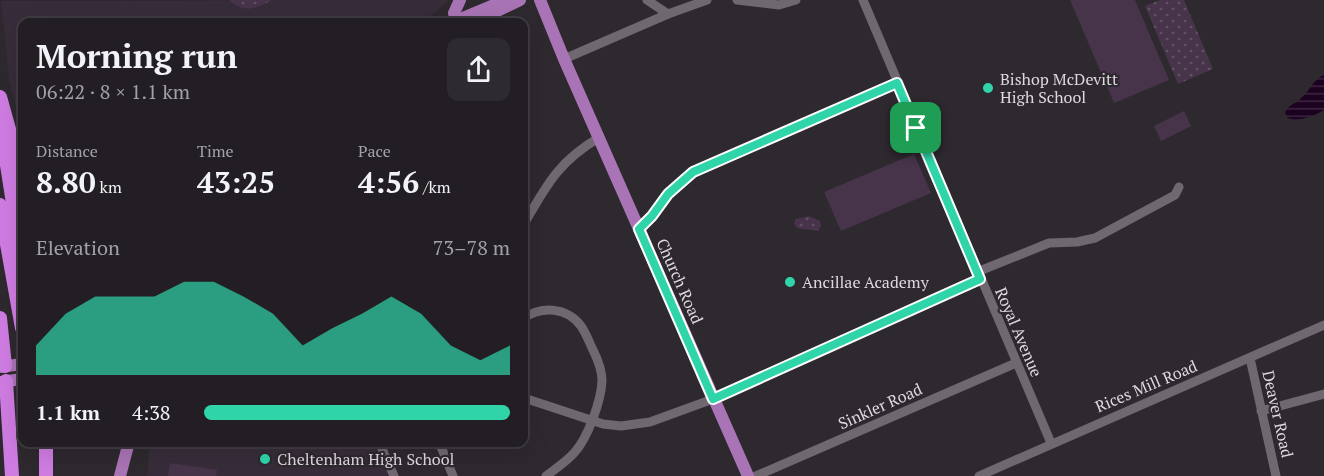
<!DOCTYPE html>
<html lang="en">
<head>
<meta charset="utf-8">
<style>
  body { margin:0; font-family:"PT Serif",serif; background:#2e2b30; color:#f1f3f6; height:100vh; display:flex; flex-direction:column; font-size:22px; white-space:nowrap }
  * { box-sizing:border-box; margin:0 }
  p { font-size:20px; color:#a2a2a6 }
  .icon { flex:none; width:33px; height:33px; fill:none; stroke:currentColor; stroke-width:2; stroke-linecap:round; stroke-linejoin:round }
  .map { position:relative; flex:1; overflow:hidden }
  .panel { position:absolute; left:18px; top:18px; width:510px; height:429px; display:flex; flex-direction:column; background:#221e23; border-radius:12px; box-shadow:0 6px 24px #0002,0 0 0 2px #3f3c41 }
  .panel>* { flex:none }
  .pin { position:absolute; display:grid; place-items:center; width:51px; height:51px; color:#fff; margin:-26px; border-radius:12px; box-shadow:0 3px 9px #0006 }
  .round { display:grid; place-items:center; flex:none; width:63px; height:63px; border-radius:12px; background:#2e2b30 }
  .overview { display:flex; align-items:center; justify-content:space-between; height:102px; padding:0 18px }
  h1 { font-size:33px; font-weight:600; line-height:45px }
  .metrics { display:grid; grid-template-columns:repeat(3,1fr); gap:9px; height:102px; padding:6px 18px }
  .metrics div { display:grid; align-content:center }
  .metrics b { font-size:30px; font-weight:600 }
  .metrics small { font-size:16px; font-weight:400 }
  .metrics p { font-size:16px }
  .chart { height:168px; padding:12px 18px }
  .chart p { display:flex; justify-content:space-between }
  .chart svg { width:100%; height:108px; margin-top:6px; fill:#30d4a9; opacity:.7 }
  ul { padding:0 18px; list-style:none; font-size:20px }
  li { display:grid; grid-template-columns:96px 72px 1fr; align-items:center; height:45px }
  li i { height:15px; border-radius:8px; background:#30d4a9 }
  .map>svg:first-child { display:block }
  .built { fill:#372d3a }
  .park { fill:url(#park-dots) }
  .pitch { fill:#47344b }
  .water { fill:url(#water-rules) }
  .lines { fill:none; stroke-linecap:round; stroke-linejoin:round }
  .minor { stroke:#6f6871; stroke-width:9 }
  .major { stroke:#a974b5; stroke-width:12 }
  .highway { stroke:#cf7ce2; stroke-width:14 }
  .route-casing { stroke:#fff; stroke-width:12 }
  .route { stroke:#30d4a9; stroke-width:8 }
  .poi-dot { fill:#30d4a9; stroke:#2e282f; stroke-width:2 }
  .labels { text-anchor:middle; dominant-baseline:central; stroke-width:4.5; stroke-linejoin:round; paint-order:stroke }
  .poi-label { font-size:16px; fill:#ded9de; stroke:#2e282f; text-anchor:start }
  .street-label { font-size:16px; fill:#ded9de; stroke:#2e282f }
</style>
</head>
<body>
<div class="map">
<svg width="1324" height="476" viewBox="0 0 1324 476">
  <defs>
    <pattern id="park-dots" width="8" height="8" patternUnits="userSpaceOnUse" patternTransform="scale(1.5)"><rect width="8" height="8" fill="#47344b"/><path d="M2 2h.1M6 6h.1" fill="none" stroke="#615164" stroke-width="1.8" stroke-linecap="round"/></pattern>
    <pattern id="water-rules" width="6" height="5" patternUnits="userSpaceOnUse" patternTransform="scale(1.5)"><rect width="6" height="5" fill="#1c0221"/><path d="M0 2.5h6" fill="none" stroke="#3d2641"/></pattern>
  </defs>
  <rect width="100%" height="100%" fill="#2e282f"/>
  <g class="built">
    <path d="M449,0l-25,22h-402v106l-13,-48 -8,-79z"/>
    <path d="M150,442l223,1 16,33h-242z"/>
  </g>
  <g class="park">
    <path d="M229,0h43c-16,9 -28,13 -43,0z"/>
    <path d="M1160,0h24l29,69 -35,15 -33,-78z"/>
    <path d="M809,216l11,5 1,5 -3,5 -21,-3 -3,-5 2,-4z"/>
  </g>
  <g class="pitch">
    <path d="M1070,0h65l34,80 -55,23z"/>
    <path d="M1184,111l7,15 -30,15 -7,-15z"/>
    <path d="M914,154l17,39 -90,38 -17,-39z"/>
    <path d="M170,463l47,7 -1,6h-48z"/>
  </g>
  <path class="water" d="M1324,75v35c-10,6 -25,12 -36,8l-3,-5c3,-8 8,-8 14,-13 10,-7 14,-21 25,-25z"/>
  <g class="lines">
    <g class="minor">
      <path d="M647,0l21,14"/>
      <path d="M737,0l42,5 17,-5"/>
      <path d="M863,0l188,443"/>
      <path d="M564,59l104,-45 39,-14"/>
      <path d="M524,224c23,-40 35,-63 76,-87"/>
      <path d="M639,229l13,-13 16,-22 25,-22 205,-89"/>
      <path d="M977,272l72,-29 28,-1 18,-4 80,-43 4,-8"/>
      <path d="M524,318c18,-12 43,-11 57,8 5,7 8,16 12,24 5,10 9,20 9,31 -1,20 -14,57 -28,72 -8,9 -19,16 -28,23"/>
      <path d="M1250,358l26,118"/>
      <path d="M524,398l79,26 18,2 29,-4 63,-23 267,-120"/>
      <path d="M1261,411l63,-17"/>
      <path d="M379,442l15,34"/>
      <path d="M439,442l14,34"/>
      <path d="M756,476l260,-113"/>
      <path d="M979,476l345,-151"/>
    </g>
    <g class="major">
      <path d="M540,0l24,59 184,417"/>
      <path d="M453,22l53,-22"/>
      <path d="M456,22l-2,-9 6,-13"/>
      <path d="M474,22l46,-22"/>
      <path d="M0,367l22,-3"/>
      <path d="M0,382l22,-3"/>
      <path d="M120,476l9,-34"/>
    </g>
    <g class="highway">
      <path d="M0,97l22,79"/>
      <path d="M0,120l22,141"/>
      <path d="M0,205l22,123"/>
      <path d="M0,318l5,48"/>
      <path d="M6,381l6,95"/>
      <path d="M46,476v-34"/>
    </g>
  </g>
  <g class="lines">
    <g class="route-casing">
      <path id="route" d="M897,83l83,196 -267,120 -74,-170 13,-13 16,-22 25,-22z"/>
    </g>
    <use href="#route" class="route"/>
  </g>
  <g class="poi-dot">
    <circle cx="988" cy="88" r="6"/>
    <circle cx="790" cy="282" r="6"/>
    <circle cx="265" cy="459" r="6"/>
  </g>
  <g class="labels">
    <g class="poi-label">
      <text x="1000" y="79">Bishop McDevitt<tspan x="1000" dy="18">High School</tspan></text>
      <text x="802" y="282">Ancillae Academy</text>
      <text x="277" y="459">Cheltenham High School</text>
    </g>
    <g class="street-label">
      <text transform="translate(680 281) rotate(66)">Church Road</text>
      <text transform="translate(1019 332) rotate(67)">Royal Avenue</text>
      <text transform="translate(1146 386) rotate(-23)">Rices Mill Road</text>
      <text transform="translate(880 406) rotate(-24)">Sinkler Road</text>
      <text transform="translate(1278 414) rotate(77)">Deaver Road</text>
    </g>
  </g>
</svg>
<div class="pin" style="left:916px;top:128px;background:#1e9e55"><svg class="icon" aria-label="arrive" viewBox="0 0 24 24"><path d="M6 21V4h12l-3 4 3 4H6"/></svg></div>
<section class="panel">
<div class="overview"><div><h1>Morning run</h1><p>06:22 · 8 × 1.1 km</p></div><a class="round"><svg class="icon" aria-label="share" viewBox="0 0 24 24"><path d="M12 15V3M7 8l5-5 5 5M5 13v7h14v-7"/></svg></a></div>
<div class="metrics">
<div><p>Distance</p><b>8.80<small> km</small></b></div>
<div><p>Time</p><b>43:25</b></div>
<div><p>Pace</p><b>4:56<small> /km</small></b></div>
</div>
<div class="chart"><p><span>Elevation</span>73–78 m</p>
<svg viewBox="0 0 160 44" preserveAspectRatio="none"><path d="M0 44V32L10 19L20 12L30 12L40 12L50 6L60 6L70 12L80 19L90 32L100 25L110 19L120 12L130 19L140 32L150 38L160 32V44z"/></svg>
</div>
<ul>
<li><b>1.1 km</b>4:38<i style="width:100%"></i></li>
</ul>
</section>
</div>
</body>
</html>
